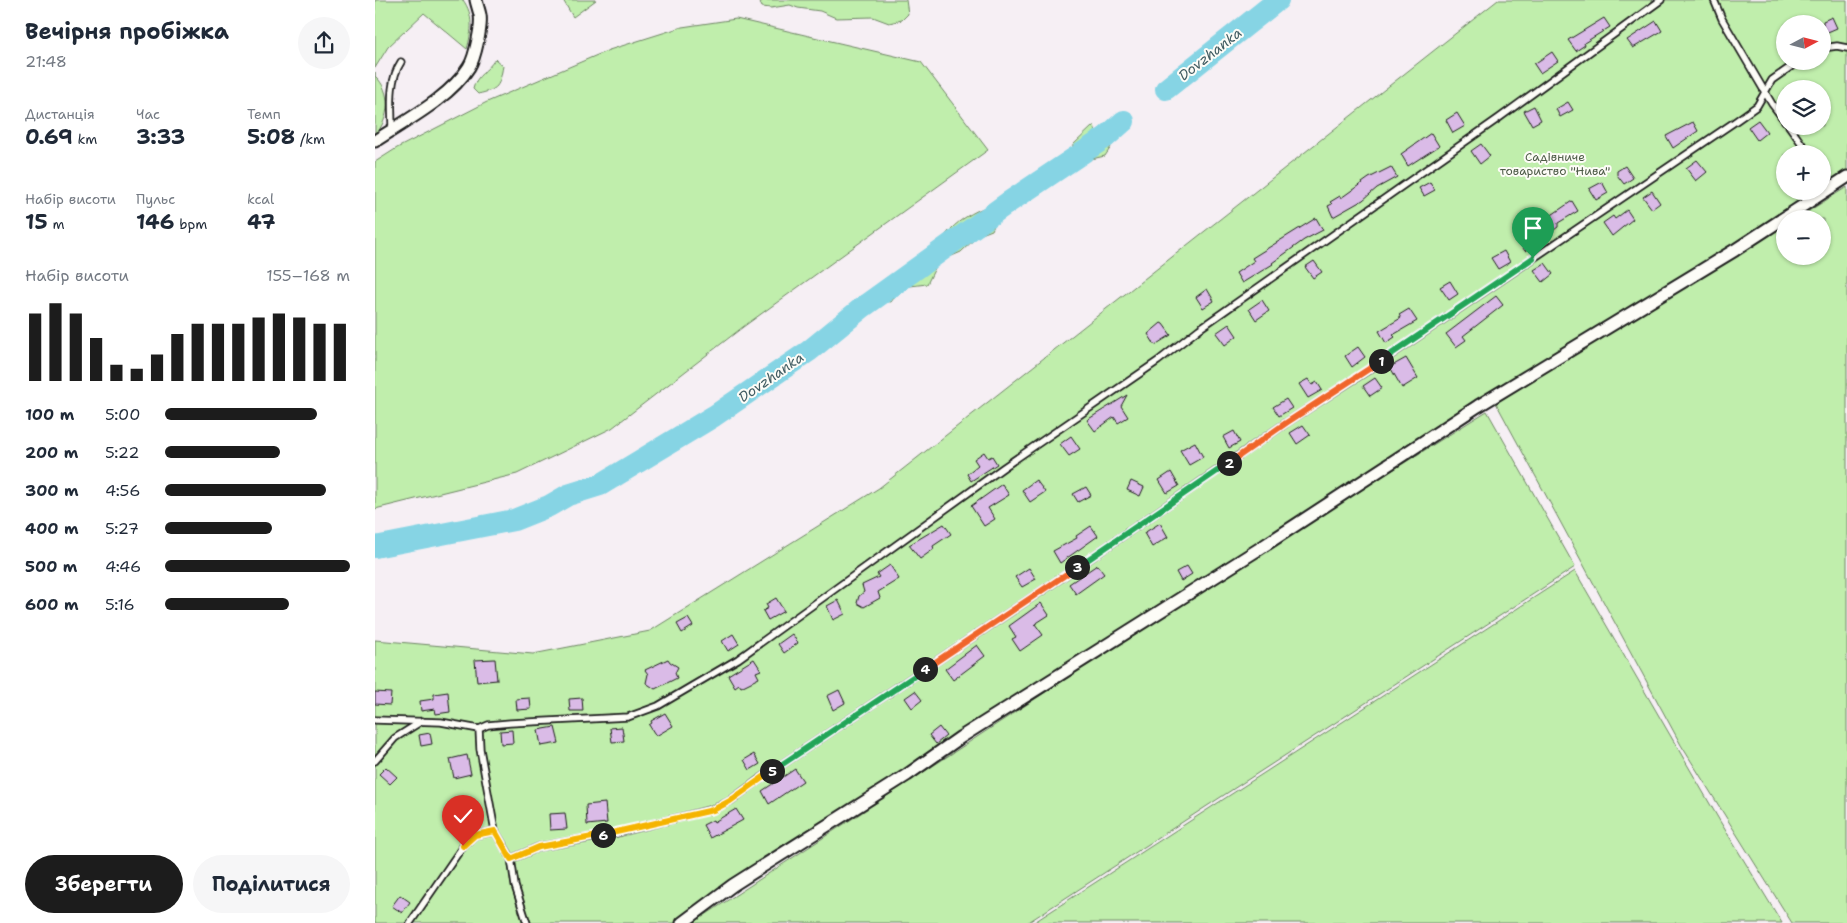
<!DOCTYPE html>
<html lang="uk">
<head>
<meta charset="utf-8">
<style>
  body { margin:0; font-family:"Shantell Sans",sans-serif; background:#f6f6f7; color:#1f2937; height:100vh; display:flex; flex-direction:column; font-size:19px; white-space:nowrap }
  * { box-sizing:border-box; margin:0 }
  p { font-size:16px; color:#747a83 }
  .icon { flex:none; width:28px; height:28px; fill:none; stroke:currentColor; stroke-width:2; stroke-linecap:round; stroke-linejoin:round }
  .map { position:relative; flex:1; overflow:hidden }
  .sheet { display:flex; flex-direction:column; background:#fff; width:375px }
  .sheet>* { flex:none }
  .needle { width:32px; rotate:83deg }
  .controls { position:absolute; left:1401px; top:15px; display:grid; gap:10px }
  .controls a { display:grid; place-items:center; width:55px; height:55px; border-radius:50%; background:#fff; box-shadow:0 1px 4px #0004; font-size:25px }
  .pin { position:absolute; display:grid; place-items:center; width:42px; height:42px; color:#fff; margin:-51px -21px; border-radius:50% 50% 50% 0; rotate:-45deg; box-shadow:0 0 5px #0007 }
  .pin .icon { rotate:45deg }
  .km { position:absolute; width:25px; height:25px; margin:-12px; border-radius:50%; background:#222; color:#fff; font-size:14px; line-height:25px; text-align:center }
  .round { display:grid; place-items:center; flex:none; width:52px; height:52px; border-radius:26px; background:#f6f6f7 }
  .headline { display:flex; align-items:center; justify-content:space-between; height:85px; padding:0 25px }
  h1 { font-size:22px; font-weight:700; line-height:38px }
  .stats { display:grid; grid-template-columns:repeat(3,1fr); gap:8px; height:85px; padding:5px 25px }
  .stats div { display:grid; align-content:center }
  .stats b { font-size:21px; font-weight:700 }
  .stats small { font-size:14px; font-weight:400 }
  .stats p { font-size:14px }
  .chart { height:140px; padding:10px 25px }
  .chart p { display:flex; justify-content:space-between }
  .chart svg { width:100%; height:90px; margin-top:5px; stroke:#1c1c1c; stroke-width:6 }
  .button { display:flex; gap:10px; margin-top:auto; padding:10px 25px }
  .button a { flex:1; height:58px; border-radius:30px; background:#1c1c1c; color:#fff; font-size:20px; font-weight:700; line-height:58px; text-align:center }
  .button a+a { background:#f6f6f7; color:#1f2937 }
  ul { padding:0 25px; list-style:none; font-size:16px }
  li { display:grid; grid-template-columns:80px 60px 1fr; align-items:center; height:38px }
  li i { height:12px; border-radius:6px; background:#1c1c1c }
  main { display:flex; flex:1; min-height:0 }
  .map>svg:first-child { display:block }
  .green { fill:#c0eeac; stroke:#6e8564; fill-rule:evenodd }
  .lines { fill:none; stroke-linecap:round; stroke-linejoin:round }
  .river { stroke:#86d4e4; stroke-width:22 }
  .building { fill:#dabbe7; stroke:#1c1c1c }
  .lane-casing { stroke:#1c1c1c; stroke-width:9 }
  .street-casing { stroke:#1c1c1c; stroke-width:15 }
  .lane { stroke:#fdfcf7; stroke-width:5.5 }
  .street { stroke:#fdfcf7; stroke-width:11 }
  .split-1-casing { stroke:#fff; stroke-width:10 }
  .split-2-casing { stroke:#fff; stroke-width:10 }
  .split-3-casing { stroke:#fff; stroke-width:10 }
  .split-4-casing { stroke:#fff; stroke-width:10 }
  .split-5-casing { stroke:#fff; stroke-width:10 }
  .split-6-casing { stroke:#fff; stroke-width:10 }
  .split-7-casing { stroke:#fff; stroke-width:10 }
  .split-1 { stroke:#22a559; stroke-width:6 }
  .split-2 { stroke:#f0652b; stroke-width:6 }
  .split-3 { stroke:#22a559; stroke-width:6 }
  .split-4 { stroke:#f0652b; stroke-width:6 }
  .split-5 { stroke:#22a559; stroke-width:6 }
  .split-6 { stroke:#f5b400; stroke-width:6 }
  .split-7 { stroke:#f5b400; stroke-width:6 }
  .labels { text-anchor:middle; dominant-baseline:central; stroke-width:4; stroke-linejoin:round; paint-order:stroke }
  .park-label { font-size:12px; fill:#4d5b47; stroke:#fdfcf7 }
  .water-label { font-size:14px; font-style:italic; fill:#415c62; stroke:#fdfcf7 }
</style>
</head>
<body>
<main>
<section class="sheet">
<div class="headline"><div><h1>Вечірня пробіжка</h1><p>21:48</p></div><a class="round"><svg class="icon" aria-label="share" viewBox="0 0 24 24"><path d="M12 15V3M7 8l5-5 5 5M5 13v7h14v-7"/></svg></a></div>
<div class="stats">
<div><p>Дистанція</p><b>0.69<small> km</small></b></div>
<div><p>Час</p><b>3:33</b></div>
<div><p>Темп</p><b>5:08<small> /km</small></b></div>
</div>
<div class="stats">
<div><p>Набір висоти</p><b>15<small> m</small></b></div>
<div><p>Пульс</p><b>146<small> bpm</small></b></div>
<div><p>kcal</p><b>47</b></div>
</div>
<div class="chart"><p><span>Набір висоти</span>155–168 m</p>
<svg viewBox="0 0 160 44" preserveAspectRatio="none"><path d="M5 44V11M15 44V6M25 44V11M35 44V23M45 44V36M55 44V38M65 44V31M75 44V21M85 44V16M95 44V16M105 44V16M115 44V13M125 44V11M135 44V13M145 44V16M155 44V16"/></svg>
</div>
<ul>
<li><b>100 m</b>5:00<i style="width:82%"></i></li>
<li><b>200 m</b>5:22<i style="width:62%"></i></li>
<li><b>300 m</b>4:56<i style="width:87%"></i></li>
<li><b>400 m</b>5:27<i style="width:58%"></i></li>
<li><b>500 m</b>4:46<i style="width:100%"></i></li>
<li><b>600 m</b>5:16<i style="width:67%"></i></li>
</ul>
<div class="button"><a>Зберегти</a><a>Поділитися</a></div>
</section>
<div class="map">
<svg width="1472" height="923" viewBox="0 0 1472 923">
  <rect width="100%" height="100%" fill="#f6eff4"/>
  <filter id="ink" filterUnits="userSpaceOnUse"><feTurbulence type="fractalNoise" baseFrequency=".02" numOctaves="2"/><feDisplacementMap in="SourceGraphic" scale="10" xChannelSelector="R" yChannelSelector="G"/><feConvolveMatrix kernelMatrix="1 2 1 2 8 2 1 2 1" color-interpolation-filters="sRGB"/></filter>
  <g filter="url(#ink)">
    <g class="green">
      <path d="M0,0h88c11,15 9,31 4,49l-43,-36 -36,34 -13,21z"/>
      <path d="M188,0h33l-23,17z"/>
      <path d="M388,0h143l2,14 -6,6 -13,3 -16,-6 -37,1 -16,-7 -22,-3 -8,-3 -19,3 -9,-1 -2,-4z"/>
      <path d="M1123,0h349v175l-24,15v-36h-38v37h36l-558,348 -421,272 -167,112h-300v-283l158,14 117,-23 229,-143zM1410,24h38v37h-38zM1410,89h38v37h-38z"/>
      <path d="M361,19l185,43 67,88 -245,177 -131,101 -95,46 -142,35v-347l22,-14 90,-46 122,-52 73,-23z"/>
      <path d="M120,59l8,7c-4,21 -4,23 -25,28l-5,-5c3,-14 15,-18 22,-30z"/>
      <path d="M0,72v4c17,15 15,43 0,59z"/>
      <path d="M719,125l3,11c-7,8 -14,17 -25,15l1,-6z"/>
      <path d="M732,142l4,5 -6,9 -18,4 1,-9z"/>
      <path d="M1472,187v736h-55l-111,-178 -185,-342 289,-178v31h38v-37h-27z"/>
      <path d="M616,205l6,2 1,10 -6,13 -13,5 -18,17 -23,10 -11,22 -25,3 -11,15 -9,-1v-9l18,-12c4,-22 13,-21 32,-20 10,-29 31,-45 59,-55z"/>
      <path d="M1112,411l88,156 -548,356h-334l510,-334z"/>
      <path d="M1200,571l146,252 61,100h-749z"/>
    </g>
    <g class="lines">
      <g class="river">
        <path d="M791,89l112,-89"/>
        <path d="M0,547l139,-27 35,-14 19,-11 32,-10 114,-69 95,-65 54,-44 146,-105 97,-65 18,-16"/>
      </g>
    </g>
    <g class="building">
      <path d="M1457,17l5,11 -14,6v-13z"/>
      <path d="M1229,18l6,9 -26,16 1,2 -9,6 -8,-11z"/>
      <path d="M1281,21l6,10 -29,17 -6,-8z"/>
      <path d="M1177,52l6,9 -18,12 -6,-9z"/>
      <path d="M1193,102l5,8 -13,7 -4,-8z"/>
      <path d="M1159,106l7,14 -9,5 -8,-14z"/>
      <path d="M1082,113l8,13 -12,7 -7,-13z"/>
      <path d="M1383,120l9,12 -10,8 -9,-13z"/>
      <path d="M1318,122l5,9 -25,17 -7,-12z"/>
      <path d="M1056,133l8,13 -31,20 -7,-12z"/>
      <path d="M1106,144l9,12 -10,8 -9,-13z"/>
      <path d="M1322,160l10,12 -11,9 -10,-13z"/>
      <path d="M1250,166l8,12 -9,6 -7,-9v-4z"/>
      <path d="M1016,167l6,10 -20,11 -14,12 -30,17 -5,-11 4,-2 -2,-2 10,-6 1,2 28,-20z"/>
      <path d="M1055,182l5,8 -11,6 -5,-8z"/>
      <path d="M1227,182l6,11 -12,7 -7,-11z"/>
      <path d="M1277,191l8,12 -8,6 -9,-12z"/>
      <path d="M1197,201l6,10 -20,12v4l-33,24 -9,-14 10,-8 1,3z"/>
      <path d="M1252,210l6,9 -21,17 -9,-13 10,-7 2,3z"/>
      <path d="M941,218l7,12 -19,10 -32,23 1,1 -31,19 -6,-10 18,-12 -2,-3z"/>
      <path d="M1129,251l6,11 -12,7 -7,-11z"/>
      <path d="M939,261l8,11 -9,6 -8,-11z"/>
      <path d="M1170,263l8,11 -10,8 -9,-12z"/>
      <path d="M1075,281l8,13 -9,6 -9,-13z"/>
      <path d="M832,289l7,12 -11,7 -7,-11z"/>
      <path d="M1121,296l7,9 -40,31 3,4 -10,7 -10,-13z"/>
      <path d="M887,300l7,11 -13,9 -7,-11z"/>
      <path d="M1034,309l8,12 -24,14 2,2 -9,6 -7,-12 22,-13 -2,-3z"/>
      <path d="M786,323l2,1 8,11 -16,10 -7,-11z"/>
      <path d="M854,324l8,12 -12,9 -9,-12z"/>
      <path d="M983,347l7,10 -13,10 -7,-11z"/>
      <path d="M1031,358l12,20 -16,10 -12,-21z"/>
      <path d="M1000,378l7,10 -12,8 -7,-10z"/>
      <path d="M933,379l4,6 5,-3 5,8 -14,8 -9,-14z"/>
      <path d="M752,395l-6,11 7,11 -10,6 -4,-6 -19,14 -8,-11z"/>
      <path d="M911,399l6,9 -13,8 -6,-9z"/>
      <path d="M928,425l7,10 -13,9 -7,-11z"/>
      <path d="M859,431l6,11 -11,6 -6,-11z"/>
      <path d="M696,436l9,13 -11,7 -9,-12z"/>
      <path d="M820,442l8,15 -14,8 -9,-15z"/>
      <path d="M609,452l4,6 4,-2 5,8 -26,17 -4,-7 11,-9 -4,-6z"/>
      <path d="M796,472l8,14 -12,7 -8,-13z"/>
      <path d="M661,480l9,12 -15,10 -8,-12z"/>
      <path d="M756,481l13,6 -4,9 -13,-6z"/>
      <path d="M627,484l7,11 -21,13 7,11 -11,7 -13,-20z"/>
      <path d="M711,487l5,8 -13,7 -5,-8z"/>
      <path d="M785,523l8,14 -16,10 -8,-14z"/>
      <path d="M569,524l7,10 -18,12 1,3 -14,10 -11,-14z"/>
      <path d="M716,526l7,10 -38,27 -7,-12 24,-13 -1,-2z"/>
      <path d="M515,565l9,14 -21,13 2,6 -16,9 -7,-4 2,-7 5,-4 -2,-7 17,-8 -2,-3z"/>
      <path d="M722,565l7,9 -28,20 -7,-10z"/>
      <path d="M812,566l5,8 -11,7 -5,-9z"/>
      <path d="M654,568l7,11 -14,8 -7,-10z"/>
      <path d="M401,598l8,13 -16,9 -5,-9 5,-3 -2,-4z"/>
      <path d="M463,600l7,14 -12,6 -6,-14z"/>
      <path d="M666,603l8,12 -14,9 8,11 -23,16 -8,-12 4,-2 -7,-11z"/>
      <path d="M313,618l5,8 -11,7 -5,-9z"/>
      <path d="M358,634l6,10 -11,7 -6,-10z"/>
      <path d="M417,634l6,9 -14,10 -6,-9z"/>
      <path d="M602,645l8,11 -32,24 -8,-11z"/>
      <path d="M120,659l2,21 -20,2 -2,-22z"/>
      <path d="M293,659l2,3 8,5 -3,6 2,5 -22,11 -9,-6 2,-9 -3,-4z"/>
      <path d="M379,659l7,11 -5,2 3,6 -18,9 -2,-3 -4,3 -7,-12z"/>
      <path d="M464,690l6,13 -12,7 -6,-14z"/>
      <path d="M540,691l7,9 -10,8 -7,-10z"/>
      <path d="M0,692l16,1 -1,12 -15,-1z"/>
      <path d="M73,692l2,20 -14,2 -1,-5 -14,2 -1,-10 14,-2v-5z"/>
      <path d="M155,698l1,11 -14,1 -1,-11z"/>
      <path d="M207,698l1,13h-13l-1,-12z"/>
      <path d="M290,713l8,13 -17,10 -7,-11 3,-2 -1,-2z"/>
      <path d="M180,727l4,16 -18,3 -3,-16z"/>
      <path d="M247,727l2,14 -12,1 -2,-14z"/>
      <path d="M564,727l7,9 -10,8 -7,-9z"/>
      <path d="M137,730l1,13 -12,1 -1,-13z"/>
      <path d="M55,733l2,11 -11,2 -2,-11z"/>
      <path d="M379,754l6,10 -10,6 -6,-10z"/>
      <path d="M92,755l4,19 -17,4 -4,-19z"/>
      <path d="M11,767l11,10 -7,7 -11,-10z"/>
      <path d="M420,769l8,12 -34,23 -7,-13z"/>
      <path d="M90,800l10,9 -9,11 -10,-9z"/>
      <path d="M230,803l2,20 -20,2 -1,-20z"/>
      <path d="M361,809l7,11 -33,18 -7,-13 10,-5 1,2z"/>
      <path d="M190,813l2,16 -17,1 -1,-16z"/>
      <path d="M25,895l10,7 -8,11 -10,-7z"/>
    </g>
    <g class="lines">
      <g class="lane-casing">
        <g id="lane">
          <path d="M1339,0l8,19 50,85 13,17"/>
          <path d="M1448,48l14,-2 10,2"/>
          <path d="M1414,126l20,28"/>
          <path d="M17,130c0,-22 -4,-48 9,-68"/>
          <path d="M1448,170l4,6 2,12"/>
          <path d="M0,720l66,2 38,7 9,-4 22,-2 118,-6 30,-11 80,-47 266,-192 154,-106 41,-32 300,-211 162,-118"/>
          <path d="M104,729l1,20 15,82 16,27 4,28 12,37"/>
          <path d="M0,761l20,-23 27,-17"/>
          <path d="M136,859l28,-12 74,-13 100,-25 17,-8 30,-22 319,-213 207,-143 84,-54 363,-246 24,-17 15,-26 27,-19"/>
          <path d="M35,923l53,-77 12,-11 20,-4"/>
        </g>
      </g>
      <g class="street-casing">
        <g id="street">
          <path d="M0,141c30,-20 75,-43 94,-74 6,-9 13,-41 11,-52 -1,-5 -3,-10 -4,-15"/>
          <path d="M307,923l51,-38 174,-110 54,-38 298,-188 219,-143 257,-156 112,-73"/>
        </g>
      </g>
      <use href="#lane" class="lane"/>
      <use href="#street" class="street"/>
    </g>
  </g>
  <g class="lines" filter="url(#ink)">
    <g class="split-1-casing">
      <path id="split-1" d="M1006,361l152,-103"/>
    </g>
    <g class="split-2-casing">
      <path id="split-2" d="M854,463l57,-40 95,-62"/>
    </g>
    <g class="split-3-casing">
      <path id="split-3" d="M702,567l152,-104"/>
    </g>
    <g class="split-4-casing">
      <path id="split-4" d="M550,669l152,-102"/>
    </g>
    <g class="split-5-casing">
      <path id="split-5" d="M397,771l153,-102"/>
    </g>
    <g class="split-6-casing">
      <path id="split-6" d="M228,835l110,-25 17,-9 42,-30"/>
    </g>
    <g class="split-7-casing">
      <path id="split-7" d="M88,846l12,-11 20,-4 16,28 28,-12 64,-12"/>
    </g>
    <use href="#split-1" class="split-1"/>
    <use href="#split-2" class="split-2"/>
    <use href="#split-3" class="split-3"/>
    <use href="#split-4" class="split-4"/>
    <use href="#split-5" class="split-5"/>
    <use href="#split-6" class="split-6"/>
    <use href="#split-7" class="split-7"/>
  </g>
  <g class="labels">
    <g class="park-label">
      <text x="1180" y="157">Садівниче<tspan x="1180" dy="14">товариство "Нива"</tspan></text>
    </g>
    <g class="water-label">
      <text transform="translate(835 54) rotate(-38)">Dovzhanka</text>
      <text transform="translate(396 377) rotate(-35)">Dovzhanka</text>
    </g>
  </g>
</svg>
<div class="controls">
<a><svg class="needle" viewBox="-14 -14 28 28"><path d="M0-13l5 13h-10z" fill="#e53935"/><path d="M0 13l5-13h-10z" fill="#747a83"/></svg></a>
<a><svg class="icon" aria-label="layers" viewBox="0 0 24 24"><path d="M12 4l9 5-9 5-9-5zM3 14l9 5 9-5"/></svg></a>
<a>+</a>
<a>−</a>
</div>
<div class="pin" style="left:1158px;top:258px;background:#1e9e55"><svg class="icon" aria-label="arrive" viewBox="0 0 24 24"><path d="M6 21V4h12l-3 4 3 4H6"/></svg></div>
<div class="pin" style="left:88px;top:846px;background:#d93025"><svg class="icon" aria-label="check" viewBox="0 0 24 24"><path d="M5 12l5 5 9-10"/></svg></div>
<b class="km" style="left:1006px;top:361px">1</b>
<b class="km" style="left:854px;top:463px">2</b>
<b class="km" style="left:702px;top:567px">3</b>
<b class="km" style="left:550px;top:669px">4</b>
<b class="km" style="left:397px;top:771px">5</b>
<b class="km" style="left:228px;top:835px">6</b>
</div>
</main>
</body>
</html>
